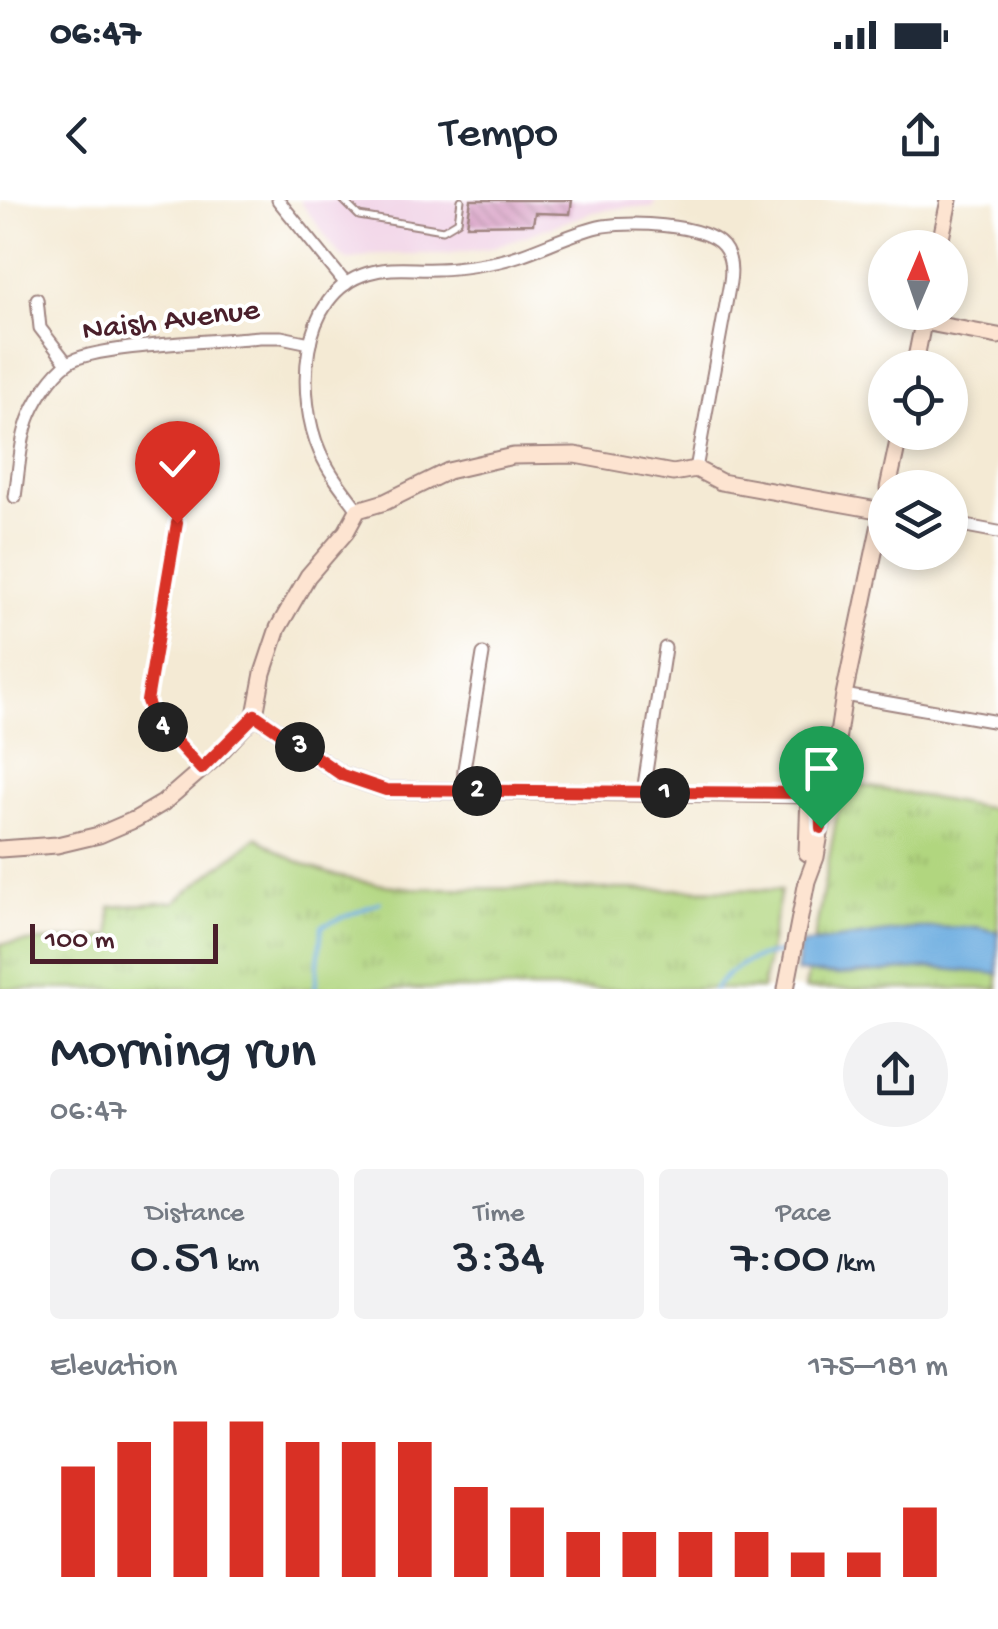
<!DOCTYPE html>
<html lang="en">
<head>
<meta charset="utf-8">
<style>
  body { margin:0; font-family:"Gochi Hand",sans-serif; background:#f2f2f3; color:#1f2937; height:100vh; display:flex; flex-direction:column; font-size:38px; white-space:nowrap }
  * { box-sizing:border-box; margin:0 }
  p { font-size:32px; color:#747a83 }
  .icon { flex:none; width:55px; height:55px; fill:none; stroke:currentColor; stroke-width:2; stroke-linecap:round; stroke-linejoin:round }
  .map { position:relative; height:789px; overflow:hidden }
  .sheet { display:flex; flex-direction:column; background:#fff; flex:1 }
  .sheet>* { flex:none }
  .needle { width:65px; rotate:2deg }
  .buttons { position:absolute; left:868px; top:30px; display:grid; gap:20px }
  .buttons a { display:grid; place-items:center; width:100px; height:100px; border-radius:50%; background:#fff; box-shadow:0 5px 15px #0003; font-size:50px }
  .scale { position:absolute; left:30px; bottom:25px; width:188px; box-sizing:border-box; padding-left:10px; border:5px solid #4a1f2b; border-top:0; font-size:28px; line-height:35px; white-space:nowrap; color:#4a1f2b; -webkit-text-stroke:8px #fff; paint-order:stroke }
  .pin { position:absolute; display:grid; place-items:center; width:85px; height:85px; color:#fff; margin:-102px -42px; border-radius:50% 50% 50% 0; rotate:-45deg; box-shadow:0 0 10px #0007 }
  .pin .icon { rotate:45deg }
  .km { position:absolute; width:50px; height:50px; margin:-25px; border-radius:50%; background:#222; color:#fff; font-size:28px; line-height:50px; text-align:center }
  .round { display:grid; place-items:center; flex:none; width:105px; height:105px; border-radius:52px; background:#f2f2f3 }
  .summary { display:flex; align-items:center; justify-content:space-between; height:170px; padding:0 50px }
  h1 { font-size:55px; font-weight:600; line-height:75px }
  .figures { display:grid; grid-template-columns:repeat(3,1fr); gap:15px; height:170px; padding:10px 50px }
  .figures div { display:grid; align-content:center; border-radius:10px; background:#f2f2f3; text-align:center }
  .figures b { font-size:50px; font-weight:600 }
  .figures small { font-size:28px; font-weight:400 }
  .figures p { font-size:28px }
  .chart { height:280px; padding:20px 50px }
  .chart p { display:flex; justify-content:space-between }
  .chart svg { width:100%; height:180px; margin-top:10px; stroke:#d93025; stroke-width:6 }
  .status { display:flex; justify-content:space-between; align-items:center; height:70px; padding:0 50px; background:#fff; direction:ltr }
  .status svg { height:28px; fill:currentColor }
  header { display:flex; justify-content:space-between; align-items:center; height:130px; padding:0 50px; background:#fff; font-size:45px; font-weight:600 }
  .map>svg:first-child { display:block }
  .built { fill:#f0d0e5 }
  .park { fill:url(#park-tufts); stroke:#7e7a55; stroke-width:2.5 }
  .water { fill:#6dade0; stroke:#5c6686; stroke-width:2.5 }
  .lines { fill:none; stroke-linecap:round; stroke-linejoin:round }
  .stream { stroke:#6dade0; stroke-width:4 }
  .building { fill:url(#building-back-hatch) }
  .lane-casing { stroke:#9f8480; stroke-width:9 }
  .street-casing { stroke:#9f8480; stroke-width:15 }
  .secondary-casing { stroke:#9f8480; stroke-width:19 }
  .lane { stroke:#fff; stroke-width:5 }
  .street { stroke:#fff; stroke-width:11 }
  .secondary { stroke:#fde4d1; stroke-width:15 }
  .route-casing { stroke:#fff; stroke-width:20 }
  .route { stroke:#d93025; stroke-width:12 }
  .labels { text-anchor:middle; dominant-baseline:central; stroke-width:8; stroke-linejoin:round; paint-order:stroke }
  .street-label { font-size:32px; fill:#4a1f2b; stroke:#fff }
</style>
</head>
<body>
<div class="status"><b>06:47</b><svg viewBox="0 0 49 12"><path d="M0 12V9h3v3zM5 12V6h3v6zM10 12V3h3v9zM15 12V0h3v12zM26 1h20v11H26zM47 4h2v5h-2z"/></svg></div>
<header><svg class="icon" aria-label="back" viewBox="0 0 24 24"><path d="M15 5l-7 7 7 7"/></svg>Tempo<svg class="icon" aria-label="share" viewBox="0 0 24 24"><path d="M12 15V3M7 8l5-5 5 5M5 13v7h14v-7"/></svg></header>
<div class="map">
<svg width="998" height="789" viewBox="0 0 998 789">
  <defs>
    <pattern id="park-tufts" width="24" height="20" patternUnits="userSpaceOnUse" patternTransform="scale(2.5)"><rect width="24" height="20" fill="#b1d67f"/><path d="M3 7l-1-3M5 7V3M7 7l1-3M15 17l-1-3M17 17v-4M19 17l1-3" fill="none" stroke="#9ab76e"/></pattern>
    <pattern id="building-back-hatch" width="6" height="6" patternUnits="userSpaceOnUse" patternTransform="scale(2.5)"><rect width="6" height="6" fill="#d496bf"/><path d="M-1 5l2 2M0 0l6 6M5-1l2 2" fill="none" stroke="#ae7a9b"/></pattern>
  </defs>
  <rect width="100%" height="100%" fill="#fff"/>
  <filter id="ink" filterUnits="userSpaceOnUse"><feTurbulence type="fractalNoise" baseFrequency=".01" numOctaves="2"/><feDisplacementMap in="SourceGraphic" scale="20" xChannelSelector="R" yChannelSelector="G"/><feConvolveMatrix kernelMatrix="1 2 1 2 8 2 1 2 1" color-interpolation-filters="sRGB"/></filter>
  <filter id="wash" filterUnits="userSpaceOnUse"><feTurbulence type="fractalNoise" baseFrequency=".0048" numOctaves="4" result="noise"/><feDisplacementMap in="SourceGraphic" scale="40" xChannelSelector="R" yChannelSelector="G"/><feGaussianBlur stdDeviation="2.25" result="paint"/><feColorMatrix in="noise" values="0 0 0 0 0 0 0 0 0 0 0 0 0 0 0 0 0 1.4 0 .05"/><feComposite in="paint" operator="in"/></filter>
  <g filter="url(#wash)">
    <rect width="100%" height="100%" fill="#f4ead4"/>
    <path class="built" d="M299,0h356l-2,8 -26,-1 -34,5 -103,36 -45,6h-67l-31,6 -8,-6z"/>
    <g class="park">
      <path d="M843,582l155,28v179h-193z"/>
      <path d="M257,637c46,35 98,46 155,51l369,2 -19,99h-762v-45l111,-8 -1,-29 64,-5z"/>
    </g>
    <path class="water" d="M977,727l21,5v42l-67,-6 -92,7 -43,-3 4,-28 118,-16z"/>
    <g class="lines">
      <g class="stream">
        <path d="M315,789l7,-63 58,-24"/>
        <path d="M714,789c20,-24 40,-35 72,-36"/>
      </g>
    </g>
    <g id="blocks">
      <path class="building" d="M471,0h101l-2,14 -35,-1 -2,11 -66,1z"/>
    </g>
  </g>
  <g filter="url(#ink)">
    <use href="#blocks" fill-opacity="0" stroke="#9f8480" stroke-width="2.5"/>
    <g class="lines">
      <g class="lane-casing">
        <path id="lane" d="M343,0l16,16 84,14 15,-9 3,-21"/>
      </g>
      <g class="street-casing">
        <g id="street">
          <path d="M278,0l68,84"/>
          <path d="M37,99l3,29 27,35"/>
          <path d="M15,297c4,-27 5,-59 16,-84 7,-16 22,-39 37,-50 24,-18 155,-22 192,-26h21l29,6"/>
          <path d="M358,310c-14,-19 -29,-37 -38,-58 -24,-55 -22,-158 48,-179 23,-7 45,-3 69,-4 18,0 35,-3 53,-6 37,-6 71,-27 108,-36 27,-6 106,-4 125,19 8,10 9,23 7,36l-34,187"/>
          <path d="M177,323l-30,178 6,15 48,53"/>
          <path d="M950,323l48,9"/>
          <path d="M844,495l154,27"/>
          <path d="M463,590l1,-21 19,-115"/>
          <path d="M643,592l22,-144"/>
        </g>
      </g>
      <g class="secondary-casing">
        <g id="secondary">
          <path d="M939,48l10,-48"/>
          <path d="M923,122l75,14"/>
          <path d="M914,168l11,-55"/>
          <path d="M888,288l12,-56"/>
          <path d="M255,515l87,60 44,15 434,5"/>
          <path d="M0,649l57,-4 42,-10 37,-16 27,-16 53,-46 39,-42 8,-42 15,-45 30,-52 38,-44 12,-22 27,-8 63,-31 65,-15 62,-1 98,18 23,-4 25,13 162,29"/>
          <path d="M807,653l2,-60 19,-31"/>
          <path d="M786,789l21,-108 9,-24 5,-29 -1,-33 12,-22 12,-78 40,-190"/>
        </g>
      </g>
      <use href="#lane" class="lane"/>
      <use href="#street" class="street"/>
      <use href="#secondary" class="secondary"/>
    </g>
  </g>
  <g class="lines" filter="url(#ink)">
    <g class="route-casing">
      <path id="route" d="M177,323l-30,178 6,15 48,53 54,-54 87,60 44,15 423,3 11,2 1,33"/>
    </g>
    <use href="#route" class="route"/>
  </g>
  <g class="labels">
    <g class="street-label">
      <text transform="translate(171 122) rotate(-7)">Naish Avenue</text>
    </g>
  </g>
</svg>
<div class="buttons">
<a><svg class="needle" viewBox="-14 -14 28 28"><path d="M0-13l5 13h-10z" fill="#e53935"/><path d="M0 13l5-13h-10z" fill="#747a83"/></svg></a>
<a><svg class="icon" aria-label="locate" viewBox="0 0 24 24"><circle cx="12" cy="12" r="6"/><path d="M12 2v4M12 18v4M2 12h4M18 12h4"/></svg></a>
<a><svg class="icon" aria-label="layers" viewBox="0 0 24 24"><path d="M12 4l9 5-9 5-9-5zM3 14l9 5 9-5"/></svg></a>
</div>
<div class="scale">100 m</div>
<div class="pin" style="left:821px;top:628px;background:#1e9e55"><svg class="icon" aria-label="arrive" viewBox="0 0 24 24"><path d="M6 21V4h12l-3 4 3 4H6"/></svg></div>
<div class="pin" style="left:177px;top:323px;background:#d93025"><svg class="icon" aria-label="check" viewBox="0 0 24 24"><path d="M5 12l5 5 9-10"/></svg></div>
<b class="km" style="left:665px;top:593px">1</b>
<b class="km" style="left:477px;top:591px">2</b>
<b class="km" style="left:300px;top:547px">3</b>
<b class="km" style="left:163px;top:527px">4</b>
</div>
<section class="sheet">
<div class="summary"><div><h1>Morning run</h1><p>06:47</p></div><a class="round"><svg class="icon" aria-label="share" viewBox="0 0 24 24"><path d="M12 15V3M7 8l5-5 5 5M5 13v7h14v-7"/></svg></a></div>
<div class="figures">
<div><p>Distance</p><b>0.51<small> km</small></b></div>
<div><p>Time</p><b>3:34</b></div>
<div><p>Pace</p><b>7:00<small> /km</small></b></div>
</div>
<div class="chart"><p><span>Elevation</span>175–181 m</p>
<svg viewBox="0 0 160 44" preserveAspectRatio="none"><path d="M5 44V17M15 44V11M25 44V6M35 44V6M45 44V11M55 44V11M65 44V11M75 44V22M85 44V27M95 44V33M105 44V33M115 44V33M125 44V33M135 44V38M145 44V38M155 44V27"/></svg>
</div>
</section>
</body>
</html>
